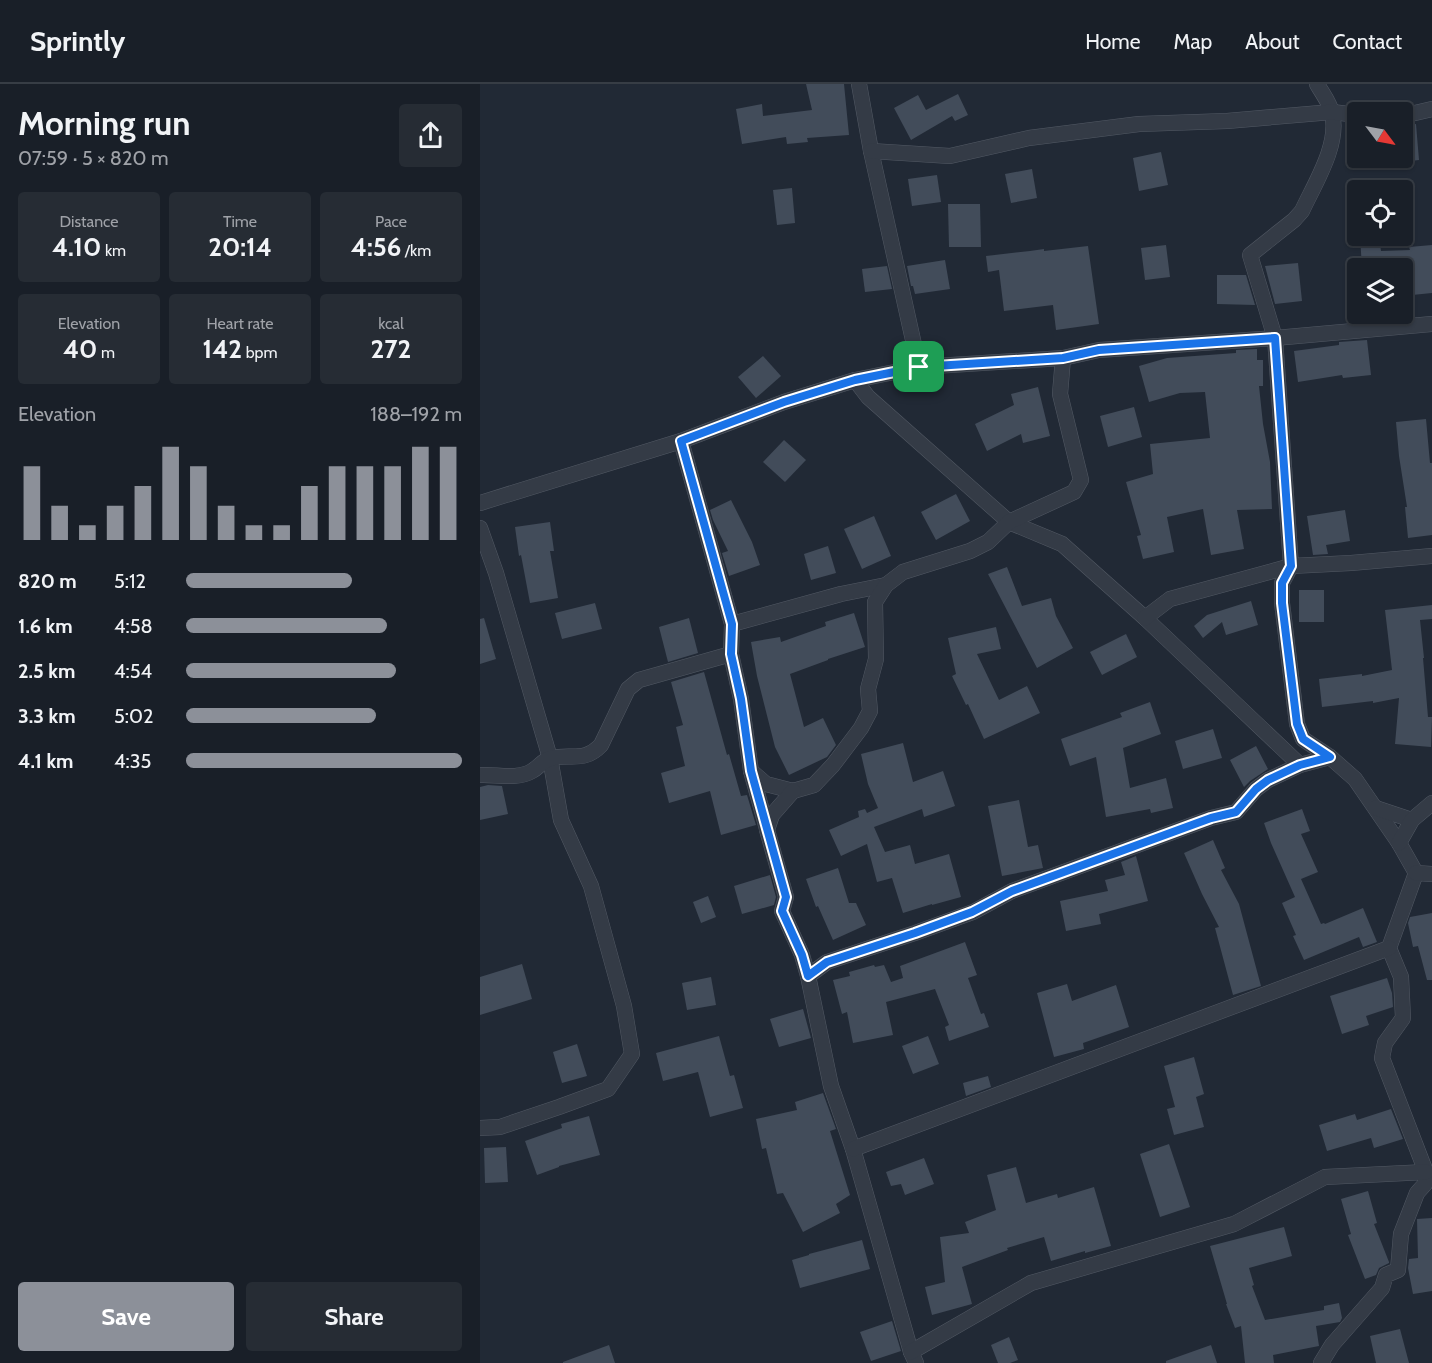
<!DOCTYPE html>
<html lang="en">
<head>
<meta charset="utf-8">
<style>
  body { margin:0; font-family:Cabin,sans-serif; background:#262c34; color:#f1f3f6; height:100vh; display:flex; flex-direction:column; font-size:22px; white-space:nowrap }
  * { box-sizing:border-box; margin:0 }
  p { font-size:20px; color:#9fa2a8 }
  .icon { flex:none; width:33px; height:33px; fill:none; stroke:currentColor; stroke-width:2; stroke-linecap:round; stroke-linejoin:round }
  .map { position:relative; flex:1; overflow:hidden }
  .drawer { display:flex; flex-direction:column; background:#191f28; width:480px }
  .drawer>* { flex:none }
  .needle { width:39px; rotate:122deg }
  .fabs { position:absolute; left:867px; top:18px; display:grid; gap:12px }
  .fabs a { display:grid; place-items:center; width:66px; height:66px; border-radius:6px; background:#191f28; box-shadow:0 2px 4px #0004,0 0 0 2px #373d45; font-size:30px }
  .pin { position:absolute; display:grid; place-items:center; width:51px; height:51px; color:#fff; margin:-26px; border-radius:12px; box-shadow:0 3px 9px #0006 }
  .round { display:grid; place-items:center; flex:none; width:63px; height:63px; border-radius:6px; background:#262c34 }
  .head { display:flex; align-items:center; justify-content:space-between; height:102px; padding:0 18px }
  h1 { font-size:33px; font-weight:700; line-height:45px }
  .metrics { display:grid; grid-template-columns:repeat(3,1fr); gap:9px; height:102px; padding:6px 18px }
  .metrics div { display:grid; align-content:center; border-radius:6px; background:#262c34; text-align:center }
  .metrics b { font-size:26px; font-weight:700 }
  .metrics small { font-size:16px; font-weight:400 }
  .metrics p { font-size:16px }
  .chart { height:168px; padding:12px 18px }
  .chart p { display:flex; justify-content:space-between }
  .chart svg { width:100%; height:108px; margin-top:6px; stroke:#8c9099; stroke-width:6 }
  .action { display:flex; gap:12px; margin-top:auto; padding:12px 18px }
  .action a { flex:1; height:69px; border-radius:6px; background:#8c9099; color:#fff; font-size:24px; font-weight:700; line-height:69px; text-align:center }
  .action a+a { background:#262c34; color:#f1f3f6 }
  ul { padding:0 18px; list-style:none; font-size:20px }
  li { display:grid; grid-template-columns:96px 72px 1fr; align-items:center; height:45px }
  li i { height:15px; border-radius:8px; background:#8c9099 }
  header { display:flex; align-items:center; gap:36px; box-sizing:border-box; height:84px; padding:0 30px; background:#191f28; border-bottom:2px solid #373d45 }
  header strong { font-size:28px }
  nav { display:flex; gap:33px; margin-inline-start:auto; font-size:21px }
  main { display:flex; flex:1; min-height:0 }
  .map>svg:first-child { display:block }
  .building { fill:#424c5a }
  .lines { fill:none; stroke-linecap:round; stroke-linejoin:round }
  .street-casing { stroke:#525964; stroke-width:16 }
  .street { stroke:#343b46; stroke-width:15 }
  .route-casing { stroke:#fff; stroke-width:12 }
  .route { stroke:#1a73e8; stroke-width:8 }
</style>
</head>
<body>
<header>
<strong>Sprintly</strong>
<nav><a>Home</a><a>Map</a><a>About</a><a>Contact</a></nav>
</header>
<main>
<section class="drawer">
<div class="head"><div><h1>Morning run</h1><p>07:59 · 5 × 820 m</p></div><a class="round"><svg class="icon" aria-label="share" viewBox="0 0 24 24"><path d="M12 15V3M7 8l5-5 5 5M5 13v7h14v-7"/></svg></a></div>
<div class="metrics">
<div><p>Distance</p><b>4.10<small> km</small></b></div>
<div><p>Time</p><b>20:14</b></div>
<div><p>Pace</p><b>4:56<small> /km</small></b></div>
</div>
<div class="metrics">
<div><p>Elevation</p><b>40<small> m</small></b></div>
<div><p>Heart rate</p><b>142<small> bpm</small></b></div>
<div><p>kcal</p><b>272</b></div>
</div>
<div class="chart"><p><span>Elevation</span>188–192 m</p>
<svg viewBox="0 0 160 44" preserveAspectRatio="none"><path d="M5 44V14M15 44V30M25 44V38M35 44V30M45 44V22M55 44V6M65 44V14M75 44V30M85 44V38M95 44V38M105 44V22M115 44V14M125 44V14M135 44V14M145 44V6M155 44V6"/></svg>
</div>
<ul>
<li><b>820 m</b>5:12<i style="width:60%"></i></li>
<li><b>1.6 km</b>4:58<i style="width:73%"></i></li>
<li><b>2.5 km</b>4:54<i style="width:76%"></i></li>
<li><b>3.3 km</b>5:02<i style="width:69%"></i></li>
<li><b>4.1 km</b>4:35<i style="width:100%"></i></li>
</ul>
<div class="action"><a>Save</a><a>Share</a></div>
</section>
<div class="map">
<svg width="952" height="1279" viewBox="0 0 952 1279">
  <rect width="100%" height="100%" fill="#212935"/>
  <g class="building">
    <path d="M326,0h38l5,51 -42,3 1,4 -21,2 -1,-7 -44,7 -6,-35 26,-5 1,12 49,-6z"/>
    <path d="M478,10l10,21 -13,6 -3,-5 -41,24 -17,-32 24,-13 8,15z"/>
    <path d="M936,40l3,36 -17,2v-36z"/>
    <path d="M681,68l7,33 -29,6 -6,-33z"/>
    <path d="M552,85l5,29 -26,5 -6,-29z"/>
    <path d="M457,91l4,27 -29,4 -4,-27z"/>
    <path d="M312,104l3,35 -18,2 -4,-35z"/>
    <path d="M468,120h32l1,43h-32z"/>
    <path d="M880,152h19l2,15 29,-1 -1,-3 23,-2v48l-20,2 -1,-27h-49z"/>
    <path d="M686,161l4,32 -25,3 -4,-32z"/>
    <path d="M608,162l11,78 -43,6 -3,-25 -49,6 -5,-41 -11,2 -2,-16 44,-5 14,-2v2z"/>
    <path d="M465,176l5,29 -35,5 -2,-8h-2l-4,-20z"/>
    <path d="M818,179l4,38 -27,3 -10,-38z"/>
    <path d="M407,182l5,23 -27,3 -3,-23z"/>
    <path d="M737,191h29l9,30 -38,-1z"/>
    <path d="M887,256l4,35 -28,3 -1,-3 -44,7 -4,-31 45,-6v-3z"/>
    <path d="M777,265v11h6v26h-4l4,38 7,38 2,47 -35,1 7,39 -33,6 -8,-46 -36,8 7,35 -31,7 -6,-23 4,-1 -15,-53 27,-8 -3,-30 60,-6 -5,-46 -25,1 -31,9 -10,-36 28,-8 69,-5v-3z"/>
    <path d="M283,272l18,20 -25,22 -18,-21z"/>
    <path d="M558,303l12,49 -27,7 -2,-9 -34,17 -12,-27 39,-19 -3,-11z"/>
    <path d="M654,323l8,30 -34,10 -8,-31z"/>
    <path d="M946,335l4,44h2v72l-24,3 -3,-31h2l-8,-51 -3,-34z"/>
    <path d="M304,356l22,20 -21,22 -22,-20z"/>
    <path d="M476,410l14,27 -34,19 -15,-28z"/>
    <path d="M251,416l21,42 8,23 -31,11 -7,-23 6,-2 -15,-31 -3,-10z"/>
    <path d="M865,426l5,31 -24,4 2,9 -15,1 -6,-39z"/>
    <path d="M394,432l17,40 -29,13 -18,-40z"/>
    <path d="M70,438l4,29h-4l8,47 -28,5 -9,-48 -2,1 -4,-29z"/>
    <path d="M348,462l8,27 -25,7 -7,-26z"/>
    <path d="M527,483l15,39 29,-8 5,18 17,32 -36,20 -49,-94z"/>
    <rect x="819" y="506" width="25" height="32"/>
    <path d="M771,517l7,24 -32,10 -4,-13 -19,16 -9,-12 13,-11z"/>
    <path d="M115,519l7,26 -40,10 -7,-26z"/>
    <path d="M952,521v14l-12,1 4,38h-1l5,59h4l-1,30 -36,-3 4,-46 -26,5v-2l-51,6 -3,-28 43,-5v2l30,-6 -7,-60z"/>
    <path d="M374,529l11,34 -37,12v1l-38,14 14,53 19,-9 13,27 -9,12 -38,18 -14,-28 -18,-71 -6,-34 29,-5 1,5 45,-16 -1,-4z"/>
    <path d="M4,534l12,41 -16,5v-45z"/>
    <path d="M209,534l9,35 -30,9 -9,-35z"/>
    <path d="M516,543l5,22 -24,5 22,46 28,-14 13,27 -56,26 -16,-35 -2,1 -14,-29 4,-2 -8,-36z"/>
    <path d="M646,550l11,23 -35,18 -12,-23z"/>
    <path d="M224,588l23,83 2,-1 12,42 6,-1 9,30 -35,10 -11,-44 -41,12 -8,-30 24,-7 -9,-39 7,-2 -12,-43z"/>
    <path d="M670,618l11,32 -38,14 7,40 36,-10 7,30 -22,5 -1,-4 -44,8 -10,-60 -26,9 -9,-27 61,-22 -2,-4z"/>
    <path d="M733,645l9,29 -39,11 -8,-28z"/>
    <path d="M423,659l10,39 30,-11 12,35 -31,11 -2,-8 -48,18 11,25 25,-7 5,19 34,-10 12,43 -29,8v-1l-29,9 -11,-35 -15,4 -10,-38 -26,12 -12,-26 30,-13 -1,-6 7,-2 2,4 11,-5 -10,-24 -7,-30z"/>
    <path d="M776,662l12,23 -18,12 -6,6 -14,-27z"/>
    <path d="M8,701l14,1 6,28 -28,6v-33z"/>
    <path d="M539,716l9,47 10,-2 5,23 -41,8 -14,-70z"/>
    <path d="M822,725l8,22 -9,3 17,38 -17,7 20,45 3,-1 1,1 38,-16 14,34 -14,5 -4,-10 -55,23 -11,-24 3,-1 -14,-32 13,-6 -24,-54 -7,-20z"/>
    <path d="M733,756l12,28 -4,2 18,34 22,82 -28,9 -18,-67 4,-1 -17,-33 -18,-41z"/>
    <path d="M656,772l12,45 -49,13 2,10 -35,7 -6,-30 48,-10 -3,-11 20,-5 -4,-13z"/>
    <path d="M358,784l11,35h7l10,22 -33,15 -15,-34 -2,1 -10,-28z"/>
    <path d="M290,791l6,22 -2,8 -32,9 -8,-28z"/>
    <path d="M228,812l8,21 -15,6 -8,-21z"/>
    <path d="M952,829v67h-5l-9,-34 -5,1 -5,-24 2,-6z"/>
    <path d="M485,858l12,33 -9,3 13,36 3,-1 5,14 -40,14 -4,-14 4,-2 -14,-36 -49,13 7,33 -40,8 -6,-31 -5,2 -9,-34 17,-4 -1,-4 25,-7 1,2 9,-2 7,17 12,-4 -3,-12z"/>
    <path d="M42,880l10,35 -52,16v-38z"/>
    <path d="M231,893l5,28 -29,5 -5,-27z"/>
    <path d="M907,894l5,15 1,14 -27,9 3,9 -27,9 -12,-38z"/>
    <path d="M587,900l5,17 44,-16 13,42 -46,16 1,6 -30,8 -17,-64z"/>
    <path d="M323,925l8,29 -32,9 -9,-28z"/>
    <path d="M239,952l11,40 4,-1 9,33 -33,9 -12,-45 -35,9 -7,-28z"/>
    <path d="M448,952l11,28 -26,10 -11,-28z"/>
    <path d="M97,960l10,32 -25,7 -9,-31z"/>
    <path d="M714,973l10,37 -8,3 8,30 -30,8 -7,-26 8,-2 -11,-41z"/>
    <path d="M508,992l3,11 -25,9 -3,-13z"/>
    <path d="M343,1009l13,36 -6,2 20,64 -14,9 4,9 -37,19 -20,-39 -6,1 -11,-46 -4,1 -6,-30 41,-9 -2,-8z"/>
    <path d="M911,1025l12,30 -29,9 -3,-10 -44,13 -8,-26 36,-11 2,6z"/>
    <path d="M109,1032l11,39 -41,11v1l-22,8 -12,-34 37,-13 -1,-4z"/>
    <path d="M689,1060l21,63 -30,10 -20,-63z"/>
    <path d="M26,1063l2,35 -23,1 -1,-35z"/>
    <path d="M444,1074l10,26 -29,11 -4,-11 -10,2 -5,-14z"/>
    <path d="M536,1083l10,36 31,-9 1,4 36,-11 17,59 -26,7v-2l-34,10 -7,-24 -37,11 1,2 -46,17 10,37 -40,11 -7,-28 20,-5 -5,-45 29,-4 -4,-11 31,-12 -9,-35z"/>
    <path d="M888,1107l9,32 -3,1 15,38v1l-10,5 -3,7 -11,4 -17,-44 3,-1 -10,-35z"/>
    <path d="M952,1134v73l-19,3 -5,-26 1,-9 9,-1 -1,-39z"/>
    <path d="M804,1143l8,29 -43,12 5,17 -2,1 13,34 59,-10v-4l15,-3 3,15 -2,4 -24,4 3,20 -46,9 1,8h-29l-4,-37 -6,2 -9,-24h1l-17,-58z"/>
    <path d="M382,1156l8,29 -70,19 -8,-28 17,-5v-1z"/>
    <path d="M412,1237l9,30 -30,10 -11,-29z"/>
    <path d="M920,1245l9,34h-33l-6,-27z"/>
    <path d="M529,1253l9,23 -8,3h-12l-7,-18z"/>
    <path d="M129,1261l6,18h-52v-1z"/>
    <path d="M731,1261l6,18h-51v-2z"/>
  </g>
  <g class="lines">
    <g class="street-casing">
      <g id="street">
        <path d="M379,0l12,67 48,216"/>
        <path d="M837,0c5,9 13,19 15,29 8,31 -17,70 -30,98l-8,9 -44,35 25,83 16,228 -9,17v20l15,121 6,15 27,18 25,22 44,64 17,30 -27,75 12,29 2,41 -18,25 -3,15 44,114 -1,12 -8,9 -16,41 -3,36 -12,5 -4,13 -50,57 -11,18"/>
        <path d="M922,32l30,-7"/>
        <path d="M391,67l79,5 79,-18 110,-14 88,-3 105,-9 26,3"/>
        <path d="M375,296l13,17 141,125 53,22 83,74 155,147"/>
        <path d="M201,357l51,183 -1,30"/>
        <path d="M0,419l201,-62 103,-39 71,-22 64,-13 144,-9"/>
        <path d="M0,444l16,45 54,185 11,62 30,66 33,120 8,48 -24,35 -49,18 -59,20 -20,1"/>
        <path d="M665,534l25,-19 121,-33 60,-3 81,-7"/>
        <path d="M252,540l109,-30 45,-9"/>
        <path d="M271,687l16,58"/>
        <path d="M0,691c16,-1 37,5 52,-4 7,-4 12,-12 20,-13 19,-5 32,5 49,-13l27,-56 11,-9 92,-26 10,45 10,72 15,13 27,7 21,-6 19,-20 28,-37 9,-17 -2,-22 8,-30 -1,-57 11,-17 17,-13 67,-21 18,-9 21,-20 65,-30 7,-12 -21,-86 3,-36 36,-8 176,-12 157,-14"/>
        <path d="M313,707l-21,24 -5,15 19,67 -4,14 20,44 6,21 23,110 22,63 58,203 5,11"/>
        <path d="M896,724l36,12"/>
        <path d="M919,759l13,-23 20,-17"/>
        <path d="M936,789l16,1"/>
        <path d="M328,892l19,-14 88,-29 58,-21 39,-21 199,-73 25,-6 20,-23 12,-9 32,-15 30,-8"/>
        <path d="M373,1065l536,-201"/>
        <path d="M431,1268l120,-69 203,-59 91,-47 101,-5"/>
      </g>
    </g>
    <use href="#street" class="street"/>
  </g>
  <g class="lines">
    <g class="route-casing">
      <path id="route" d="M795,254l16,228 -9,17v20l15,121 6,15 27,18 -30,8 -32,15 -12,9 -20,23 -25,6 -199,73 -40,21 -57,21 -88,29 -19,14 -6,-21 -20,-44 4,-14 -35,-126 -10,-72 -10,-45 1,-30 -51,-183 103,-39 71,-22 64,-13 144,-9 36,-8z"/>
    </g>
    <use href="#route" class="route"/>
  </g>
</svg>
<div class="fabs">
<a><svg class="needle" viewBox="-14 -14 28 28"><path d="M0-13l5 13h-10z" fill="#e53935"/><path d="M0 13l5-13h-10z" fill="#9fa2a8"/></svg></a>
<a><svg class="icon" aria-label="locate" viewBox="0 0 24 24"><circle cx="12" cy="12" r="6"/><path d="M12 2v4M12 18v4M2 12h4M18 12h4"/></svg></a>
<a><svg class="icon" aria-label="layers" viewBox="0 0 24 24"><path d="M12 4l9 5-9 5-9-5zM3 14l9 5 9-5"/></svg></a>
</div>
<div class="pin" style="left:439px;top:283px;background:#1e9e55"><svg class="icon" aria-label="arrive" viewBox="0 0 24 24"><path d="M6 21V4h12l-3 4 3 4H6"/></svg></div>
</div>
</main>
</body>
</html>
